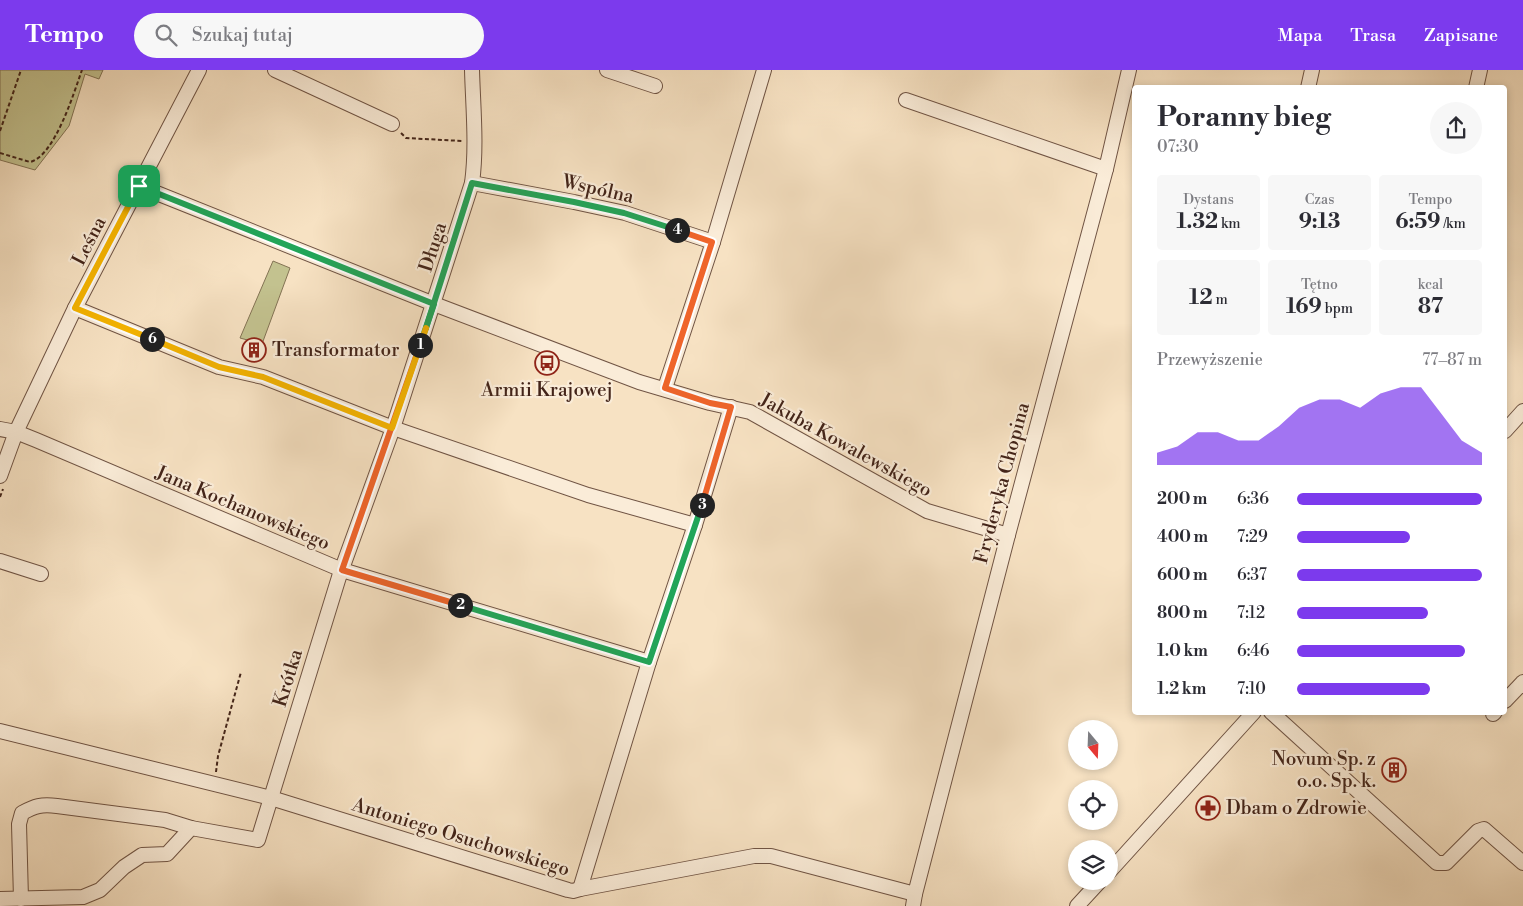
<!DOCTYPE html>
<html lang="pl">
<head>
<meta charset="utf-8">
<style>
  body { margin:0; font-family:"Libre Bodoni",serif; background:#f7f7f7; color:#2b2b33; height:100vh; display:flex; flex-direction:column; font-size:19px; white-space:nowrap }
  * { box-sizing:border-box; margin:0 }
  p { font-size:16px; color:#7c7c81 }
  .icon { flex:none; width:28px; height:28px; fill:none; stroke:currentColor; stroke-width:2; stroke-linecap:round; stroke-linejoin:round }
  .map { position:relative; flex:1; overflow:hidden }
  .details { position:absolute; left:1132px; top:15px; width:375px; height:630px; display:flex; flex-direction:column; background:#fff; border-radius:5px; box-shadow:0 2px 8px #0003 }
  .details>* { flex:none }
  .needle { width:32px; rotate:161deg }
  .fabs { position:absolute; left:1068px; top:650px; display:grid; gap:10px }
  .fabs a { display:grid; place-items:center; width:50px; height:50px; border-radius:50%; background:#fff; box-shadow:0 2px 8px #0003; font-size:25px }
  .pin { position:absolute; display:grid; place-items:center; width:42px; height:42px; color:#fff; margin:-21px; border-radius:10px; box-shadow:0 2px 8px #0006 }
  .km { position:absolute; width:25px; height:25px; margin:-12px; border-radius:50%; background:#222; color:#fff; font-size:14px; line-height:25px; text-align:center }
  .round { display:grid; place-items:center; flex:none; width:52px; height:52px; border-radius:26px; background:#f7f7f7 }
  .head { display:flex; align-items:center; justify-content:space-between; height:85px; padding:0 25px }
  h1 { font-size:28px; font-weight:700; line-height:38px }
  .stats { display:grid; grid-template-columns:repeat(3,1fr); gap:8px; height:85px; padding:5px 25px }
  .stats div { display:grid; align-content:center; border-radius:5px; background:#f7f7f7; text-align:center }
  .stats b { font-size:21px; font-weight:700 }
  .stats small { font-size:14px; font-weight:400 }
  .stats p { font-size:14px }
  .chart { height:140px; padding:10px 25px }
  .chart p { display:flex; justify-content:space-between }
  .chart svg { width:100%; height:90px; margin-top:5px; fill:#7c3aed; opacity:.7 }
  ul { padding:0 25px; list-style:none; font-size:16px }
  li { display:grid; grid-template-columns:80px 60px 1fr; align-items:center; height:38px }
  li i { height:12px; border-radius:6px; background:#7c3aed }
  header { display:flex; align-items:center; gap:30px; box-sizing:border-box; height:70px; padding:0 25px; background:#7c3aed; color:#fff }
  header strong { font-size:24px }
  nav { display:flex; gap:28px; margin-inline-start:auto; font-size:18px }
  .search { width:350px; height:45px; background:#f7f7f7; display:flex; align-items:center; gap:12px; box-sizing:border-box; padding:0 18px; border-radius:28px; color:#7c7c81; font-size:19px }
  .map>svg:first-child { display:block }
  .green { fill:#c3c28f; stroke:#837354 }
  .lines { fill:none; stroke-linecap:round; stroke-linejoin:round }
  .minor-casing { stroke:#705444; stroke-width:16 }
  .path { stroke:#432419; stroke-width:2; stroke-dasharray:4 2.5; stroke-linecap:butt }
  .minor { stroke:#faecd8; stroke-width:14 }
  .split-1-casing { stroke:#fff; stroke-width:10 }
  .split-2-casing { stroke:#fff; stroke-width:10 }
  .split-3-casing { stroke:#fff; stroke-width:10 }
  .split-4-casing { stroke:#fff; stroke-width:10 }
  .split-5-casing { stroke:#fff; stroke-width:10 }
  .split-6-casing { stroke:#fff; stroke-width:10 }
  .split-7-casing { stroke:#fff; stroke-width:10 }
  .split-1 { stroke:#22a559; stroke-width:6 }
  .split-2 { stroke:#f0652b; stroke-width:6 }
  .split-3 { stroke:#22a559; stroke-width:6 }
  .split-4 { stroke:#f0652b; stroke-width:6 }
  .split-5 { stroke:#22a559; stroke-width:6 }
  .split-6 { stroke:#f5b400; stroke-width:6 }
  .split-7 { stroke:#f5b400; stroke-width:6 }
  .labels { text-anchor:middle; dominant-baseline:central; stroke-width:4.5; stroke-linejoin:round; paint-order:stroke }
  .street-label { font-size:19px; fill:#432419; stroke:#faecd8 }
  .poi-label { font-size:19px; fill:#432419; stroke:#faecd8; text-anchor:start }
</style>
</head>
<body>
<header>
<strong>Tempo</strong>
<div class="search"><svg class="icon" aria-label="search" viewBox="0 0 24 24"><circle cx="10" cy="10" r="6"/><path d="M15 15l6 6"/></svg>Szukaj tutaj</div>
<nav><a>Mapa</a><a>Trasa</a><a>Zapisane</a></nav>
</header>
<div class="map">
<svg width="1523" height="836" viewBox="0 0 1523 836">
  <rect width="100%" height="100%" fill="#f7e2c3"/>
  <filter id="stains"><feTurbulence type="fractalNoise" baseFrequency=".004" numOctaves="4"/><feColorMatrix values="0 0 0 0 .2 0 0 0 0 .09 0 0 0 0 .02 0 0 0 .5 -.17"/></filter>
  <radialGradient id="worn" r=".72"><stop offset=".6" stop-color="#630" stop-opacity="0"/><stop offset="1" stop-color="#630" stop-opacity=".3"/></radialGradient>
  <g class="green">
    <path d="M0,0h103l-4,9 -14,-5 -16,52 -34,44 -35,-10z"/>
    <path d="M273,191l17,7 -28,76 -22,-6z"/>
  </g>
  <g class="lines">
    <g class="minor-casing">
      <g id="minor">
        <path d="M275,0l117,54"/>
        <path d="M607,0l48,16"/>
        <path d="M1308,18l4,-18"/>
        <path d="M1476,18l4,-18"/>
        <path d="M906,30l200,69"/>
        <path d="M472,113l102,19 51,11 88,29"/>
        <path d="M139,116l295,118 205,78 71,21 40,9 177,99 81,24"/>
        <path d="M75,238l144,59 44,10 130,51 195,67 107,30"/>
        <path d="M665,318l48,-146 51,-172"/>
        <path d="M0,359l16,3 20,8 306,130 307,92"/>
        <path d="M1505,361l18,-20"/>
        <path d="M0,406l16,-44 59,-124 124,-238"/>
        <path d="M0,491l41,13"/>
        <path d="M1505,631l18,-19"/>
        <path d="M1271,642l166,151h9l32,-32 6,-2 39,34"/>
        <path d="M1493,644l2,-2"/>
        <path d="M0,661l271,67 297,92 5,1 7,-2 174,-33h17l144,38"/>
        <path d="M1109,802l145,-160"/>
        <path d="M580,819l69,-227 46,-137 36,-118"/>
        <path d="M0,829l83,-2 17,-7 24,-23 18,-12 25,-1 24,-26 67,12 81,-263 54,-149 79,-245c5,-37 1,-76 0,-113"/>
        <path d="M21,829l-2,-75 3,-11c13,-7 19,-9 35,-7l108,14 26,8"/>
        <path d="M913,836l2,-12 93,-359 98,-366 23,-99"/>
        <path d="M1077,836l23,-25"/>
      </g>
    </g>
    <g class="path">
      <path d="M0,61l21,-61"/>
      <path d="M401,63l5,5 56,3"/>
      <path d="M0,83l30,9c25,-6 44,-70 52,-92"/>
      <path d="M0,427l3,-8"/>
      <path d="M216,702l2,-16 23,-84"/>
    </g>
    <use href="#minor" class="minor"/>
  </g>
  <g class="lines">
    <g class="split-1-casing">
      <path id="split-1" d="M139,116l295,118 -14,41"/>
    </g>
    <g class="split-2-casing">
      <path id="split-2" d="M420,275l-78,225 118,35"/>
    </g>
    <g class="split-3-casing">
      <path id="split-3" d="M460,535l189,57 53,-157"/>
    </g>
    <g class="split-4-casing">
      <path id="split-4" d="M677,160l35,12 -47,146 45,15 21,4 -29,98"/>
    </g>
    <g class="split-5-casing">
      <path id="split-5" d="M426,258l46,-145 102,19 50,11 53,17"/>
    </g>
    <g class="split-6-casing">
      <path id="split-6" d="M152,269l67,28 44,10 129,51 34,-100"/>
    </g>
    <g class="split-7-casing">
      <path id="split-7" d="M139,116l-64,122 77,31"/>
    </g>
    <use href="#split-1" class="split-1"/>
    <use href="#split-2" class="split-2"/>
    <use href="#split-3" class="split-3"/>
    <use href="#split-4" class="split-4"/>
    <use href="#split-5" class="split-5"/>
    <use href="#split-6" class="split-6"/>
    <use href="#split-7" class="split-7"/>
  </g>
  <defs>
    <g id="building-ring" transform="scale(1.25)"><circle r="9.5" fill="#faecd8" stroke="#8f2418" stroke-width="1.5"/><path d="M-4-6H4V6H1V3H-1V6H-4ZM-2.5-4.3h1.7v1.8h-1.7ZM.8-4.3h1.7v1.8H.8ZM-2.5-1h1.7V.8h-1.7ZM.8-1h1.7V.8H.8Z" fill="#8f2418"/></g>
    <g id="bus-ring" transform="scale(1.25)"><circle r="9.5" fill="#faecd8" stroke="#8f2418" stroke-width="1.5"/><path d="M-5-6H5V4H4V6H2V4H-2V6H-4V4H-5ZM-3.5-4V0h7V-4ZM-3.5 1.2v1.5H-2V1.2ZM2 1.2v1.5H3.5V1.2Z" fill="#8f2418"/></g>
    <g id="pharmacy-ring" transform="scale(1.25)"><circle r="9.5" fill="#faecd8" stroke="#8f2418" stroke-width="1.5"/><path d="M-2-6h4v4h4v4h-4v4h-4v-4h-4v-4h4Z" fill="#8f2418"/></g>
  </defs>
  <g fill-rule="evenodd">
    <use href="#building-ring" x="254" y="280"/>
    <use href="#bus-ring" x="547" y="293"/>
    <use href="#building-ring" x="1394" y="700"/>
    <use href="#pharmacy-ring" x="1208" y="738"/>
  </g>
  <g class="labels">
    <g class="street-label">
      <text transform="translate(598 119) rotate(13)">Wspólna</text>
      <text transform="translate(89 171) rotate(-63)">Leśna</text>
      <text transform="translate(433 177) rotate(-72)">Długa</text>
      <text transform="translate(846 375) rotate(29)">Jakuba Kowalewskiego</text>
      <text transform="translate(1002 413) rotate(-75)">Fryderyka Chopina</text>
      <text transform="translate(243 438) rotate(23)">Jana Kochanowskiego</text>
      <text transform="translate(288 608) rotate(-73)">Krótka</text>
      <text transform="translate(461 767) rotate(17)">Antoniego Osuchowskiego</text>
    </g>
    <g class="poi-label">
      <text x="272" y="280">Transformator</text>
      <text x="547" y="320" text-anchor="middle">Armii Krajowej</text>
      <text x="1376" y="689" text-anchor="end">Novum Sp. z<tspan x="1376" dy="22">o.o. Sp. k.</tspan></text>
      <text x="1226" y="738">Dbam o Zdrowie</text>
    </g>
  </g>
  <rect width="100%" height="100%" filter="url(#stains)"/>
  <rect width="100%" height="100%" fill="url(#worn)"/>
</svg>
<div class="fabs">
<a><svg class="needle" viewBox="-14 -14 28 28"><path d="M0-13l5 13h-10z" fill="#e53935"/><path d="M0 13l5-13h-10z" fill="#7c7c81"/></svg></a>
<a><svg class="icon" aria-label="locate" viewBox="0 0 24 24"><circle cx="12" cy="12" r="6"/><path d="M12 2v4M12 18v4M2 12h4M18 12h4"/></svg></a>
<a><svg class="icon" aria-label="layers" viewBox="0 0 24 24"><path d="M12 4l9 5-9 5-9-5zM3 14l9 5 9-5"/></svg></a>
</div>
<div class="pin" style="left:139px;top:116px;background:#1e9e55"><svg class="icon" aria-label="arrive" viewBox="0 0 24 24"><path d="M6 21V4h12l-3 4 3 4H6"/></svg></div>
<b class="km" style="left:420px;top:275px">1</b>
<b class="km" style="left:460px;top:535px">2</b>
<b class="km" style="left:702px;top:435px">3</b>
<b class="km" style="left:677px;top:160px">4</b>
<b class="km" style="left:152px;top:269px">6</b>
<section class="details">
<div class="head"><div><h1>Poranny bieg</h1><p>07:30</p></div><a class="round"><svg class="icon" aria-label="share" viewBox="0 0 24 24"><path d="M12 15V3M7 8l5-5 5 5M5 13v7h14v-7"/></svg></a></div>
<div class="stats">
<div><p>Dystans</p><b>1.32<small> km</small></b></div>
<div><p>Czas</p><b>9:13</b></div>
<div><p>Tempo</p><b>6:59<small> /km</small></b></div>
</div>
<div class="stats">
<div><b>12<small> m</small></b></div>
<div><p>Tętno</p><b>169<small> bpm</small></b></div>
<div><p>kcal</p><b>87</b></div>
</div>
<div class="chart"><p><span>Przewyższenie</span>77–87 m</p>
<svg viewBox="0 0 160 44" preserveAspectRatio="none"><path d="M0 44V38L10 35L20 28L30 28L40 32L50 32L60 25L70 16L80 12L90 12L100 16L110 9L120 6L130 6L140 19L150 32L160 38V44z"/></svg>
</div>
<ul>
<li><b>200 m</b>6:36<i style="width:100%"></i></li>
<li><b>400 m</b>7:29<i style="width:61%"></i></li>
<li><b>600 m</b>6:37<i style="width:100%"></i></li>
<li><b>800 m</b>7:12<i style="width:71%"></i></li>
<li><b>1.0 km</b>6:46<i style="width:91%"></i></li>
<li><b>1.2 km</b>7:10<i style="width:72%"></i></li>
</ul>
</section>
</div>
</body>
</html>
